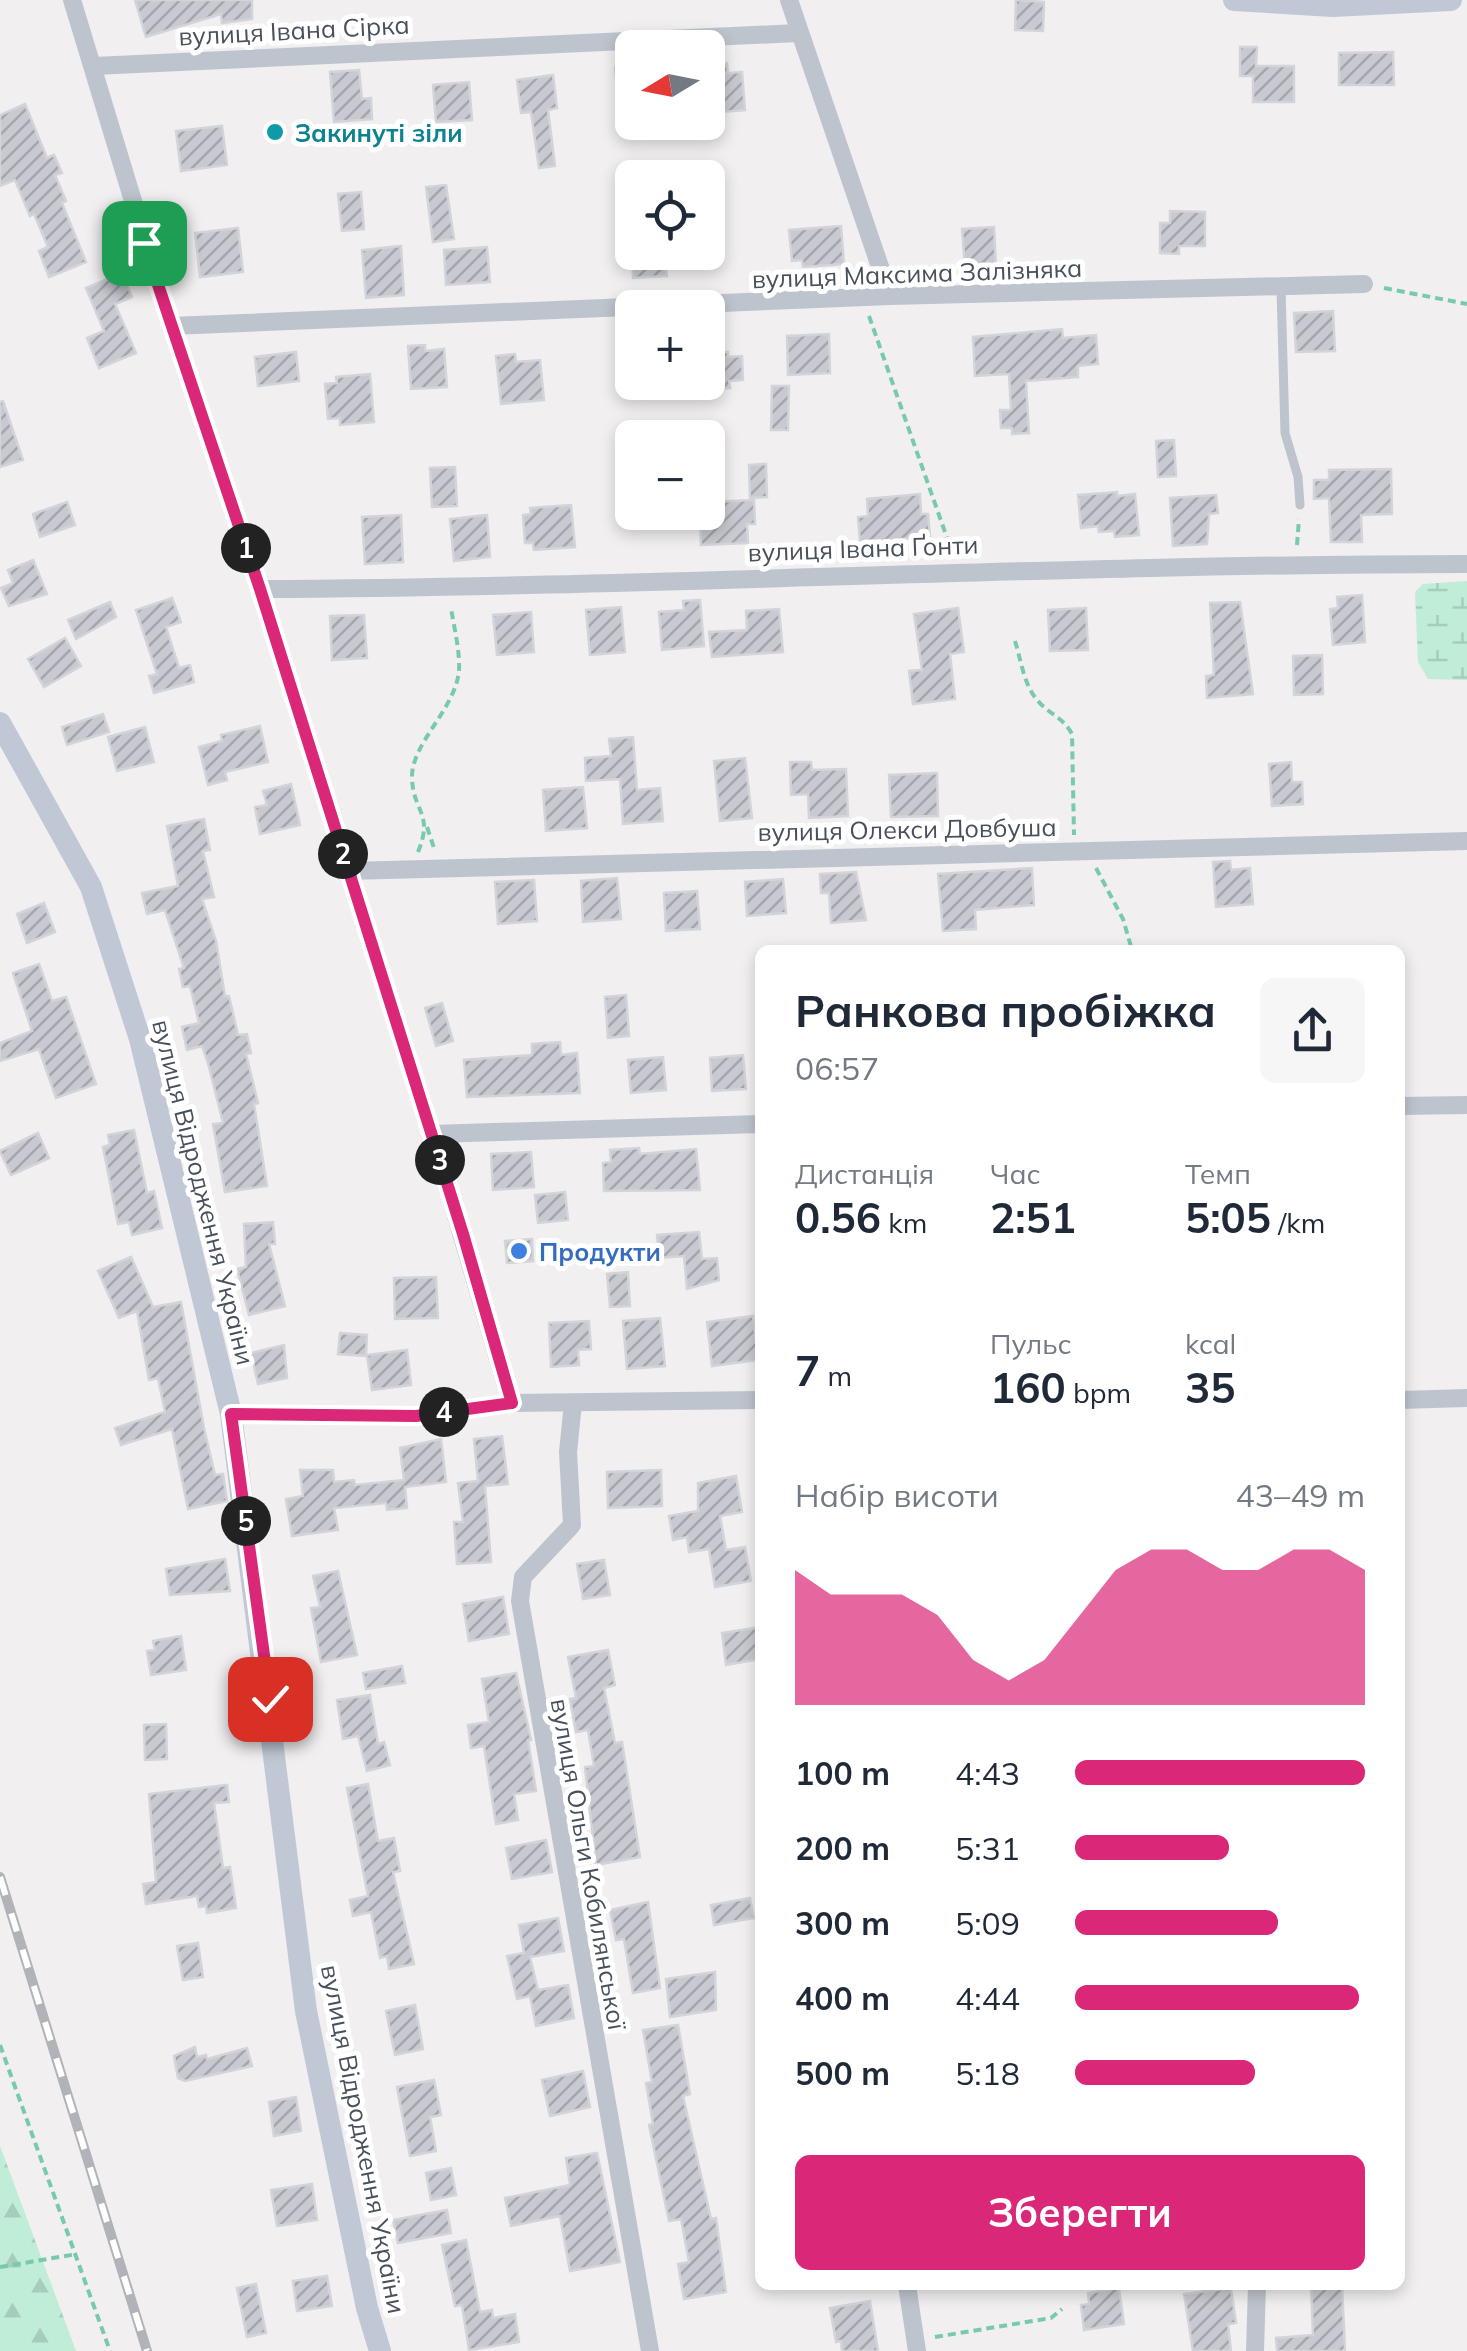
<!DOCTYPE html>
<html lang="uk">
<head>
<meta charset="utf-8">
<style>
  body { margin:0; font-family:Mulish,sans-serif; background:#f6f6f7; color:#1f2937; height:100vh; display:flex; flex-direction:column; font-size:38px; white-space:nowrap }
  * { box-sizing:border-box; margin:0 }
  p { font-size:32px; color:#747a83 }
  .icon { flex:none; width:55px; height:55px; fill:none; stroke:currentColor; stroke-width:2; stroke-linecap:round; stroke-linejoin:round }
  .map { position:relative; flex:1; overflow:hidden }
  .drawer { position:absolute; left:755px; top:945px; width:650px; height:1345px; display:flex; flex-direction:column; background:#fff; border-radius:15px; box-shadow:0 5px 15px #0003 }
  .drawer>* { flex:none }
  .needle { width:65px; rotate:260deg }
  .fabs { position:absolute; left:615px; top:30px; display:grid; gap:20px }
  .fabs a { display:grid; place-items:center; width:110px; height:110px; border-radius:15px; background:#fff; box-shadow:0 5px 15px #0003; font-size:50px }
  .pin { position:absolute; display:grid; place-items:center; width:85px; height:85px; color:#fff; margin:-42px; border-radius:20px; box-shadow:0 5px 15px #0006 }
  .km { position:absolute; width:50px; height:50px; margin:-25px; border-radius:50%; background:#222; color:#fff; font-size:28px; line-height:50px; text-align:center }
  .round { display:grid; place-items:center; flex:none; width:105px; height:105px; border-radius:15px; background:#f6f6f7 }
  .headline { display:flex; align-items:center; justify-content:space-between; height:170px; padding:0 40px }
  h1 { font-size:45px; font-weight:700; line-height:75px }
  .stats { display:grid; grid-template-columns:repeat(3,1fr); gap:15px; height:170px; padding:10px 40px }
  .stats div { display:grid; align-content:center }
  .stats b { font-size:42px; font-weight:700 }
  .stats small { font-size:28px; font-weight:400 }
  .stats p { font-size:28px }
  .chart { height:280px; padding:20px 40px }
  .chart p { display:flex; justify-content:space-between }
  .chart svg { width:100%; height:180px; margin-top:10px; fill:#db2777; opacity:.7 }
  .primary-button { display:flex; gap:20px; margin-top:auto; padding:20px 40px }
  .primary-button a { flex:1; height:115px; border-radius:15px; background:#db2777; color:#fff; font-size:40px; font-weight:700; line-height:115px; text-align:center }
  ul { padding:0 40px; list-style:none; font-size:32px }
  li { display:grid; grid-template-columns:160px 120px 1fr; align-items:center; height:75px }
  li i { height:25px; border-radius:12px; background:#db2777 }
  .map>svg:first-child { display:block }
  .forest { fill:url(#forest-firs) }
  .wetland { fill:url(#wetland-marsh) }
  .building { fill:url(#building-hatch); stroke:#d3d4da; stroke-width:2.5 }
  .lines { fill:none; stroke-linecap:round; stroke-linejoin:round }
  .path { stroke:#78caac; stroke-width:4; stroke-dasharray:8 5; stroke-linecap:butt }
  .lane { stroke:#bec4cd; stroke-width:9 }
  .street { stroke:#bec4cd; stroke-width:18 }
  .secondary { stroke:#c0c8d5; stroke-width:22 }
  .rail-casing { stroke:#b1b3b9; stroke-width:10 }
  .rail { stroke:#fff; stroke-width:6; stroke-dasharray:19; stroke-linecap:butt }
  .route-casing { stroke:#fff; stroke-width:20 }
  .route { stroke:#db2777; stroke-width:12 }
  .culture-dot { fill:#0f9aa8; stroke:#fff; stroke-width:4 }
  .shop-dot { fill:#3f7fe0; stroke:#fff; stroke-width:4 }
  .labels { text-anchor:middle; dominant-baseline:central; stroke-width:10; stroke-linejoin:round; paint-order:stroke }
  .street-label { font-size:25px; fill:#48505c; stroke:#fff }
  .culture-label { font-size:25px; font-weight:bold; fill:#0d838f; stroke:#fff; text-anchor:start }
  .shop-label { font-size:25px; font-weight:bold; fill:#366cbe; stroke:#fff; text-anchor:start }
</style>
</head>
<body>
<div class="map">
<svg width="1467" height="2351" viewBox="0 0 1467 2351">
  <defs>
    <pattern id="forest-firs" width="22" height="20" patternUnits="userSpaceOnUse" patternTransform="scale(2.5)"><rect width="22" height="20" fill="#bfedd7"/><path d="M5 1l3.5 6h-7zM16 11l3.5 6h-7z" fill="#a6cdbb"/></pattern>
    <pattern id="wetland-marsh" width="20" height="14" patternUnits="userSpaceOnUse" patternTransform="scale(2.5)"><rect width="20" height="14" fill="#bfedd7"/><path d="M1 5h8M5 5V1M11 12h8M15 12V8" fill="none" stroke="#a6cdbb"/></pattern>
    <pattern id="building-hatch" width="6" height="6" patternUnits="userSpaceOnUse" patternTransform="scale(2.5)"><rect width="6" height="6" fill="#c9cad1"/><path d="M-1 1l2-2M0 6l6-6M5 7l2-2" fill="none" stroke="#a5a6ad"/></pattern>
  </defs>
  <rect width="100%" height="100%" fill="#f1efef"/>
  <path class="forest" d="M0,2146l76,205h-76z"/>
  <path class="wetland" d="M1467,581v99l-39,-1 -10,-17 -3,-70 8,-8z"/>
  <g class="building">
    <path d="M135,0h117v19l-30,4 -1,-9 -75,23z"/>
    <path d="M1016,0l28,2 -1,29 -28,-1z"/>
    <path d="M1240,47h17l-1,19h38v36h-41v-26h-13z"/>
    <path d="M1393,52l1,33h-55v-32z"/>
    <path d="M727,63l1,10 14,-1 3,38 -37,3v-48z"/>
    <path d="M632,67v53l-12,1 -5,-53z"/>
    <path d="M359,70l3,29 9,-1 1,21 -38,3 -4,-50z"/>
    <path d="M553,75l4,33 -9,2 7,56 -16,2 -8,-56 -10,1 -4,-33z"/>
    <path d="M469,82l3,38 -36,2 -3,-37z"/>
    <path d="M25,104l22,54 7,-3 8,18 -7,2 11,26 -4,2 24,59 -37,15 -10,-26 9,-4 -14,-33 -4,2 -15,-36 -15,6v-71z"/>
    <path d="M222,126l5,39 -46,6 -5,-40z"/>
    <path d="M446,185l8,54 -21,3 -7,-55z"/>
    <path d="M361,192l3,37 -22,2 -4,-37z"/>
    <path d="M1170,211l35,1v34h-26v8l-19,-1v-30h10z"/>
    <path d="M841,226l3,38 -41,3 -1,-7 -10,1 -3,-31z"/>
    <path d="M994,227l2,39 -31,2 -3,-39z"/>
    <path d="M238,228l5,44 -43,5 -5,-44z"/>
    <path d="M401,246l3,49 -38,3 -4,-48z"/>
    <path d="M487,247l3,35 -44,3 -2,-35z"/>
    <path d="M632,252h33l2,24 -34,2z"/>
    <path d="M122,273l10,24 -17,7 21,49 -37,15 -12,-30 17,-7 -18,-43z"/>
    <path d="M1333,311l2,40 -39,1 -2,-39z"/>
    <path d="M1062,329l1,9 33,-3 2,29 -20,2v11l-52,4 3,52 -17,1v-6h-11l-1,-18h11l-2,-36 -34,2 -2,-39z"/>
    <path d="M829,334l1,39 -42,2 -1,-39z"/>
    <path d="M425,345v6l19,-2 3,38 -36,2 -3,-43z"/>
    <path d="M296,352l3,29 -41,5 -3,-29z"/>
    <path d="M728,352v5l14,-1 1,24 -14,1 1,7 -22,1v-36z"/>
    <path d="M515,354l1,8 24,-2 4,40 -43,4 -5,-48z"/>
    <path d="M370,374l4,48 -34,3v-7l-12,1 -3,-35 12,-1 -1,-6z"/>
    <path d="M772,386h17l-1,44h-17z"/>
    <path d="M3,401l20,59 -23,7v-65z"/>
    <path d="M1174,440l2,36 -18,1 -2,-36z"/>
    <path d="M766,464l1,33 -17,1 -1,-33z"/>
    <path d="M455,467l2,39 -25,1 -2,-39z"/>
    <path d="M1391,469l1,45 -31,1 1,27h-31l-2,-44 -15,1v-19h15v-10z"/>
    <path d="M1117,492v4l18,-2 4,41 -24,2 -1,-6 -15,1 -1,-6 -17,2 -3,-33z"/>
    <path d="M920,494l1,20h7l2,23 -70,5 -2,-25 10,-1 -1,-17z"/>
    <path d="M1216,495l2,18 -9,1 -2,30 -34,2 -3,-48z"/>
    <path d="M754,500l1,24h-8l1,19 -47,2 -1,-33h8v-10z"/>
    <path d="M67,502l8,23 -35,12 -7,-23z"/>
    <path d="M571,505l4,42 -41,3 -1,-7h-8l-2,-28 8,-1 -1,-6z"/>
    <path d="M401,515l2,47 -38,2 -3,-47z"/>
    <path d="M487,515l3,42 -36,4 -4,-42z"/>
    <path d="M33,560l14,34 -38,12 -8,-18 12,-5 -5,-13z"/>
    <path d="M1362,595l3,47 -32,3 -3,-36 8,-1 -1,-11z"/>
    <path d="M172,598l9,24 -15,5 13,41 11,-3 4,17 -40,11 -5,-17 8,-2 -21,-64z"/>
    <path d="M700,600l4,46 -42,4 -3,-38 25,-2 -1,-9z"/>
    <path d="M110,602l6,15 -40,22 -8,-19z"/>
    <path d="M1240,602l13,92 -46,4 -1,-22 8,-1 -4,-72z"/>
    <path d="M621,607l4,45 -35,3 -4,-45z"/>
    <path d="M958,608l6,44 -14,2 5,45 -42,5 -4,-33 13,-1 -8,-56z"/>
    <path d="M1086,608l2,42 -38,1 -2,-41z"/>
    <path d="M779,609l4,43 -71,5 -3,-25 38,-2 -1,-19z"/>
    <path d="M531,612l3,40 -37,3 -4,-40z"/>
    <path d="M364,615l3,43 -35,2 -2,-44z"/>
    <path d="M65,638l16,28 -37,21 -16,-28z"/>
    <path d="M1322,655l1,39 -29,1 -1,-39z"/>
    <path d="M103,714l6,18 -42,13 -5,-18z"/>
    <path d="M260,726l8,36 -43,10 2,8 -19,5 -9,-38 23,-6 -1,-6z"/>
    <path d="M145,727l9,35 -37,9 -9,-34z"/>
    <path d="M633,737l4,53 23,-2 3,33 -40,3 -3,-45 -34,2 -1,-23 26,-2 -2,-17z"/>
    <path d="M745,758l7,60 -32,3 -6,-60z"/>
    <path d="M790,762h21l1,8 34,-1 2,47 -39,2 -1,-24 -17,1z"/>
    <path d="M1291,762l1,20h10l1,22 -31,2 -3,-42z"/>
    <path d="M937,773l1,43 -47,1 -2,-42z"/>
    <path d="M291,784l9,41 -40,9 -5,-27 12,-2 -4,-14z"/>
    <path d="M583,787l4,41 -41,3 -3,-41z"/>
    <path d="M204,819l6,31 -7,1 11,46 -12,2 14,42 9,55h4l9,39 9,-1 4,19 -5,1 12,49 -4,1 13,82 -42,6 -12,-68 10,-1 -15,-60 -6,-17 -15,4 -5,-23 17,-4 -9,-37 -7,1 -4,-18 5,-1 -19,-58 -18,4 -5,-21 36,-7 -11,-60z"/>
    <path d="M1230,861l1,9 19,-2 3,36 -37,3 -3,-45z"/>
    <path d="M1032,868l2,37 -59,5 1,19 -33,2 -5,-57z"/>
    <path d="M856,872l10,48 -35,3 -2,-30h-8l-1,-19z"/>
    <path d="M617,878l4,41 -38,3 -2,-41z"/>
    <path d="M783,879l3,34 -39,3 -2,-34z"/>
    <path d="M534,880l3,41 -39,3 -3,-42z"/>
    <path d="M697,891l3,38 -34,2 -2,-38z"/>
    <path d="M44,903l11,29 -28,11 -10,-29z"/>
    <path d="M39,964l13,37 14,-4 30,87 -40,14 -17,-49 -39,12v-18l32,-12 -19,-58z"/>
    <path d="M626,995l3,41 -21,2 -3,-41z"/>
    <path d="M442,1003l11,38 -17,5 -11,-38z"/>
    <path d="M560,1042l1,13 16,-2 3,40 -113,4 -3,-37 68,-5v-11z"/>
    <path d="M743,1055l3,34 -34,2 -2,-33z"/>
    <path d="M663,1057l3,33 -35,3 -3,-33z"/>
    <path d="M134,1130l13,63 7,-2 8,37 -30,7 -3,-13 -11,2 -15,-77 7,-2 -2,-10z"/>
    <path d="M38,1133l11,25 -38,17 -11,-24z"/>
    <path d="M639,1148l1,6 56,-5 4,41 -96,1 -1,-28 8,-1 -1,-12z"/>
    <path d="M531,1152l3,35 -41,3 -2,-36z"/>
    <path d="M565,1192l3,28 -30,3 -3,-28z"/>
    <path d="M273,1222l2,22h-6l16,62 -36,9 -12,-46 9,-2 -2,-43z"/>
    <path d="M699,1232l3,27 15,-1 2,22 -32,9 -3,-33 -25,2 -2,-23z"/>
    <path d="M532,1239l1,22 -26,2 -2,-22z"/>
    <path d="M131,1257l22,50 28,-5 23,126 11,47 8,-1 4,27 -39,8 -16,-80 -51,16 -6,-17 50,-16 -7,-34 -9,2 -12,-69 -18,7 -21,-47z"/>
    <path d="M628,1272l2,34 -20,1 -3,-33z"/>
    <path d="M436,1277l2,41 -43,1 -1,-41z"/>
    <path d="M753,1316l5,44 -46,6 -5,-44z"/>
    <path d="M660,1318l5,48 -38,3 -4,-48z"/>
    <path d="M589,1321l2,28 -13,1 1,15 -28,2 -2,-44z"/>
    <path d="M340,1333l27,2 -1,21 -28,-2z"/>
    <path d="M284,1345l3,33 -29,6 -7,-31z"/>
    <path d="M407,1350l4,35 -39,5 -5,-35z"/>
    <path d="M502,1436l6,48 -23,2 6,76 -34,2 -3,-42h9l-5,-39 20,-2 -4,-42z"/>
    <path d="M441,1439l5,43 -41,5 2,21 -20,2 -1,-7 -52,5 4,22 -46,6 -6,-37 17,-3 -3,-26h33l1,12 20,-2 1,5 49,-5 -4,-32z"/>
    <path d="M661,1470l1,36 -54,2 -1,-36z"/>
    <path d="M736,1476l6,36 -22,4 6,34 19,-3 6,34 -36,6 -6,-38 -20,3 -2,-15 -14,3 -4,-24 29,-5v-28z"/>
    <path d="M225,1559l5,32 -60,4 -4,-26z"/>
    <path d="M604,1560l6,35 -27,4 -6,-35z"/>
    <path d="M338,1571l19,84 -36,7 -10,-54 9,-1 -7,-31z"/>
    <path d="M503,1597l6,37 -40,7 -6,-37z"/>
    <path d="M760,1627v32l-34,6 -4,-32z"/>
    <path d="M181,1636l5,34 -35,5 -4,-24 8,-1 -2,-9z"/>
    <path d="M608,1650l7,35 -11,3 11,55 7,-1 18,115 -44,8 -11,-98 9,-1 -6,-36 -12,2 -6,-33 6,-1 -8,-41z"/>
    <path d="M402,1666l3,17 -39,6 -3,-16z"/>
    <path d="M516,1673l15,67h-3l8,51 -22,3 4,26 -22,4 -12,-78 -13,2 -3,-23 21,-3 -7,-43z"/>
    <path d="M370,1695l8,49 6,-2 6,23 -23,6 -9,-35 -15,3 -6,-39z"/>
    <path d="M166,1724l1,35 -22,1 -1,-35z"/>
    <path d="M368,1784l10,57 16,-3 6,33 -7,1 21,92 -25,5 -2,-13 -7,2 -9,-46 -18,4 -3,-16 18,-4 -21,-108z"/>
    <path d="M227,1785l2,17 -15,1 9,65 7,-1 6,41 -29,5 -1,-7 -7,1 -2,-11 -51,8 -3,-20 13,-2 -7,-88z"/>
    <path d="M546,1840l6,32 -40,7 -6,-31z"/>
    <path d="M750,1898l4,20 -40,7 -3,-20z"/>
    <path d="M648,1902l12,86 -27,5 -9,-54 -8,1 -6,-30z"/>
    <path d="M558,1918l6,33 -34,6 8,33 30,-5 6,33 -38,8 -6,-30 -13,3 -10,-43 17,-3 -5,-28z"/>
    <path d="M198,1943l5,34 -20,3 -6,-34z"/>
    <path d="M715,1972l1,38 -46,7 -4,-38z"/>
    <path d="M415,2005l8,44 -28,6 -9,-44z"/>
    <path d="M678,2025l12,69 -7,2 28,123 5,-1 10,74 -42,7 -6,-35 11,-2 -8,-43 -12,2 -20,-96 4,-1 -7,-41 6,-1 -9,-52z"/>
    <path d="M195,2047l2,10 9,-2 1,4 40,-11 5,18 -67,15 -7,-3 -4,-22z"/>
    <path d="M583,2071l7,36 -40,9 -8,-36z"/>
    <path d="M434,2080l7,35 -11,2 6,34 -26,5 -13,-69z"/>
    <path d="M296,2097l5,34 -27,5 -5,-34z"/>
    <path d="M597,2153l23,109 -50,9 -10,-55 -49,10 -6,-28 65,-13 -4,-27z"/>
    <path d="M451,2168l5,27 -25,5 -5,-27z"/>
    <path d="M312,2184l5,36 -40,6 -6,-36z"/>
    <path d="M447,2210l4,23 -53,10 -5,-23z"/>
    <path d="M466,2240l14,72 12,-2 1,8 22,-4 4,28 -50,8 -7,-45 -7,1 -13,-61z"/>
    <path d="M327,2276l5,30 -35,5 -4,-30z"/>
    <path d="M256,2284l10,49 -19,4 -10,-49z"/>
    <path d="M1311,2285h31l3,66h-68l-1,-13 37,-3z"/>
    <path d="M1119,2288l5,36 -40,6 -3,-25 8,-1 -1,-11z"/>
    <path d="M1231,2288l5,35 -8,1 3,27h-38l-9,-57z"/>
    <path d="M870,2301l8,50h-36l-1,-10 -5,1 -6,-34z"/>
  </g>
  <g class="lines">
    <g class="path">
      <path d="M1384,288l83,16"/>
      <path d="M869,316l83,236"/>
      <path d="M1297,545l2,-26"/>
      <path d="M1015,641c6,19 9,45 23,60 12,14 25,16 34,33l2,101"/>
      <path d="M427,827l8,24"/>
      <path d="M418,852c16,-39 -5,-40 -6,-74 -1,-35 44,-69 47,-108 1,-19 -5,-43 -8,-62"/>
      <path d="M1096,868l27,51 9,31"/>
      <path d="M0,2045l110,306"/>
      <path d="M0,2267l77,-13"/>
      <path d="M935,2337l116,-19 11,-9"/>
    </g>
    <path class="lane" d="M1281,289l4,144 13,44 2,28"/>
    <g class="street">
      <path d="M72,0l99,326 89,263 172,545 79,269"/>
      <path d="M789,0l101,296"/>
      <path d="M94,66l704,-33"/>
      <path d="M171,326l719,-30 474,-12"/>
      <path d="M260,589c402,-2 804,-25 1207,-25"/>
      <path d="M348,871l1119,-30"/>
      <path d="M1400,1106l67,-1"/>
      <path d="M432,1134l328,-10"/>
      <path d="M1400,1400l67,-2"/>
      <path d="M573,1403l-5,49 4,73 -49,52 -3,24 130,750"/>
      <path d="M231,1414l185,2 95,-13 249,-3"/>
      <path d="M907,2285l10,66"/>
      <path d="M1255,2351l2,-66"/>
    </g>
    <g class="secondary">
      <path d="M1234,0l99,6 118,-6"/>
      <path d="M0,723l91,164 49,152 91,375 75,597 61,297 13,43"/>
    </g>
    <g class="rail-casing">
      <path id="rail" d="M0,1877l147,474"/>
    </g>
    <use href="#rail" class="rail"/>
  </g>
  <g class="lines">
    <g class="route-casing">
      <path id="route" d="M144,243l116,346 203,645 49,169 -96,13 -185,-2 39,285"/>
    </g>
    <use href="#route" class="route"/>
  </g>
  <circle class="culture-dot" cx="275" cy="132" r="10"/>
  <circle class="shop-dot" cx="519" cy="1251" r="10"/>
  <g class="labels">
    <g class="street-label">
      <text transform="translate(294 30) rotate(-3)">вулиця Івана Сірка</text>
      <text transform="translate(917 273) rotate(-2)">вулиця Максима Залізняка</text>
      <text transform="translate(863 548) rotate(-2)">вулиця Івана Ґонти</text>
      <text transform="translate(907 829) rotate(-1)">вулиця Олекси Довбуша</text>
      <text transform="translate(204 1192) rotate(76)">вулиця Відродження України</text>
      <text transform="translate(589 1864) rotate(80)">вулиця Ольги Кобилянської</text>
      <text transform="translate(364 2139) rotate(79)">вулиця Відродження України</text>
    </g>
    <g class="culture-label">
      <text x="295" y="132">Закинуті зіли</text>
    </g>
    <g class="shop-label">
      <text x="539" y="1251">Продукти</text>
    </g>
  </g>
</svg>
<div class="fabs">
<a><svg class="needle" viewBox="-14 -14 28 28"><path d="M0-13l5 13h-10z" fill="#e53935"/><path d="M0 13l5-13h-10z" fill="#747a83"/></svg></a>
<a><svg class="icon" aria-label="locate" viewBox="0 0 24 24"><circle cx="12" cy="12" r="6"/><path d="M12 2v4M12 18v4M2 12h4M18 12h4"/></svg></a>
<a>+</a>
<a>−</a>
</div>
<div class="pin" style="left:144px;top:243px;background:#1e9e55"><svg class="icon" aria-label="arrive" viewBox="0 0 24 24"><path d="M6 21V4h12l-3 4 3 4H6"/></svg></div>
<div class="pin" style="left:270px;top:1699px;background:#d93025"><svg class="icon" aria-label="check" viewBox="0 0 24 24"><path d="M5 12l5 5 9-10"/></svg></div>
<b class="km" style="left:246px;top:548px">1</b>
<b class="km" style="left:343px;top:854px">2</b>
<b class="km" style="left:440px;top:1160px">3</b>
<b class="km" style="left:444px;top:1412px">4</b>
<b class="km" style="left:246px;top:1521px">5</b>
<section class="drawer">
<div class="headline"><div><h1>Ранкова пробіжка</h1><p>06:57</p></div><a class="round"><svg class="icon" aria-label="share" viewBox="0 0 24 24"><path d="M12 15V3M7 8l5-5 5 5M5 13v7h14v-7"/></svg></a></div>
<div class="stats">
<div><p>Дистанція</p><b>0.56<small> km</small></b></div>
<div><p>Час</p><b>2:51</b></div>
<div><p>Темп</p><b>5:05<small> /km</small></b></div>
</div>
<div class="stats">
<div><b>7<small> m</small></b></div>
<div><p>Пульс</p><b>160<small> bpm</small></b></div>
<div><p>kcal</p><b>35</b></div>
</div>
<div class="chart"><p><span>Набір висоти</span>43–49 m</p>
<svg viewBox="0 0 160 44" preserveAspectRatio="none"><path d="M0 44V11L10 17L20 17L30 17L40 22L50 33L60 38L70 33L80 22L90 11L100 6L110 6L120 11L130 11L140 6L150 6L160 11V44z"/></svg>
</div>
<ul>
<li><b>100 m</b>4:43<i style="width:100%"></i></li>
<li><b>200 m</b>5:31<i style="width:53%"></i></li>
<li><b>300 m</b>5:09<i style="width:70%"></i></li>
<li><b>400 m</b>4:44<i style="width:98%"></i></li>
<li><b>500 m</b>5:18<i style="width:62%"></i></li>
</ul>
<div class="primary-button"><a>Зберегти</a></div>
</section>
</div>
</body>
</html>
